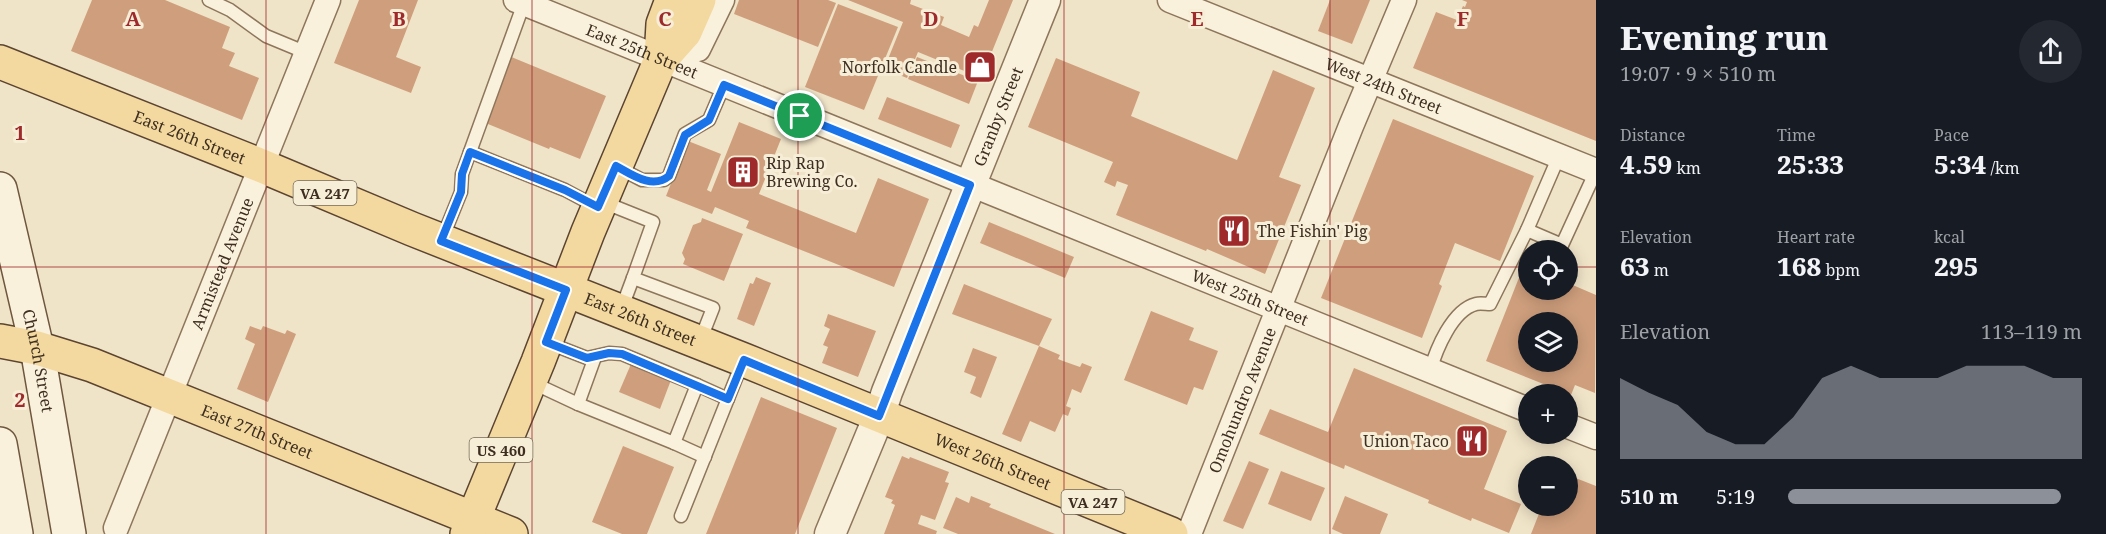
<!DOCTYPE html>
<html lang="en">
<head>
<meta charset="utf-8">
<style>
  body { margin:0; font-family:"Noto Serif",serif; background:#242831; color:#f1f3f6; height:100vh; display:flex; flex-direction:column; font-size:22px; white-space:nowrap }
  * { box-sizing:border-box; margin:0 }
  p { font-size:20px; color:#9ea1a6 }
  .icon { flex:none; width:33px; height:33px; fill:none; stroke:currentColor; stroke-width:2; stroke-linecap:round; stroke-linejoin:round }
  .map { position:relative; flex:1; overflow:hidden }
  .panel { display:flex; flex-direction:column; background:#171b24; width:510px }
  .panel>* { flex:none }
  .controls { position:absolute; left:1518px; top:240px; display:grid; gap:12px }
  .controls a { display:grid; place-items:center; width:60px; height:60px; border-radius:50%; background:#171b24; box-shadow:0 3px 15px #0003; font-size:30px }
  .pin { position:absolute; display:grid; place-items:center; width:51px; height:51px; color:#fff; margin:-26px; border:3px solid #fff; border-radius:50%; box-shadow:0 2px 6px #0007 }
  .round { display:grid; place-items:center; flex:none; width:63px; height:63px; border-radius:32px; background:#242831 }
  .headline { display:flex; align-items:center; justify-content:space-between; height:102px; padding:0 24px }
  h1 { font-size:33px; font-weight:800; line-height:45px }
  .metrics { display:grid; grid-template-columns:repeat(3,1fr); gap:9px; height:102px; padding:6px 24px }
  .metrics div { display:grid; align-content:center }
  .metrics b { font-size:26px; font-weight:800 }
  .metrics small { font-size:16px; font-weight:400 }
  .metrics p { font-size:16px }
  .chart { height:168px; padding:12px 24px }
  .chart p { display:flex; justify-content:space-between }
  .chart svg { width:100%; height:108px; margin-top:6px; fill:#8c9099; opacity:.7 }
  ul { padding:0 24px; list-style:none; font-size:20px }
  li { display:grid; grid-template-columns:96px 72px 1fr; align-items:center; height:45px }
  li i { height:15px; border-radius:8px; background:#8c9099 }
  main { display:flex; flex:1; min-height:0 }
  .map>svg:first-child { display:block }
  .building { fill:#cf9f7d; fill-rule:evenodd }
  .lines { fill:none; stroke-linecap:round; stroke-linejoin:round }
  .service-casing { stroke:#8d765c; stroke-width:15 }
  .minor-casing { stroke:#8d765c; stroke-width:27 }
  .tertiary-casing { stroke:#8d765c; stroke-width:33 }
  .secondary-casing { stroke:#6f573f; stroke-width:36 }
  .primary-casing { stroke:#5b4430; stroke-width:36 }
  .service { stroke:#faf1dc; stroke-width:12 }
  .minor { stroke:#faf1dc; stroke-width:24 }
  .tertiary { stroke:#faf1dc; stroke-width:30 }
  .secondary { stroke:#faf1dc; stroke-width:33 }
  .primary { stroke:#f3d9a0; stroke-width:33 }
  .route-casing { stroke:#fff; stroke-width:12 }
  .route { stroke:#1a73e8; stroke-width:8 }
  .grid { fill:none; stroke:#9e2a2b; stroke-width:1.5; stroke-opacity:0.55 }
  .labels { text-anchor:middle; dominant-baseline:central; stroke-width:6; stroke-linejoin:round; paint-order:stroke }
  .shield { fill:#f7eed8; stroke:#756857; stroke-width:1.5 }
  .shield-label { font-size:15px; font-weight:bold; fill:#3d2e20 }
  .street-label { font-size:16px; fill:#3d2e20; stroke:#f7eed8 }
  .poi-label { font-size:16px; fill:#3d2e20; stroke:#f7eed8; text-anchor:end }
  .grid-label { font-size:20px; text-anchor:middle; font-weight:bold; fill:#9e2a2b; stroke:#f7eed8; stroke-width:6; stroke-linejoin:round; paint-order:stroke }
</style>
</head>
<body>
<main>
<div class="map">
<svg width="1596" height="534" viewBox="0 0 1596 534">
  <rect width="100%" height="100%" fill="#f0e4c8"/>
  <g class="building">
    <path d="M92,0h73l65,27 -8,21 13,5 -6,13 30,12 -17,42 -171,-69z"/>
    <path d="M359,0h59l-22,57 25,10 -10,26 -77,-30z"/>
    <path d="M739,0h89l8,3 -18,44 -84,-33z"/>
    <path d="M848,0h63l-1,4 34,13 -3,8 28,12 5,-12 4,2 11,-27h24l-24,59 -3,-1 -7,19 -61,-25 -11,26 -23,-9 19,-47z"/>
    <path d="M1330,0h40l-18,44 -34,-13z"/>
    <path d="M1462,0h134v141l-183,-73 23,-56 21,8 6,-14 2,1 2,-5z"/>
    <path d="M838,4l60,23 -34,83 -59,-23z"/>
    <path d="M509,56l97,40 -26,63 -30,-12 -1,2 -66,-27z"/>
    <path d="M917,57l61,24 -9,23 -61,-25z"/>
    <path d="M1056,58l84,34 -9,24 106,44 36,-90 42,18 -36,89 22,8 -36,89 -58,-25 -1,2 -90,-36 12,-30 -11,-4 -2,6 -11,-5 9,-20 -85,-35z"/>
    <path d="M887,97l73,28 -9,23 -73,-29z"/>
    <path d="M1393,119l141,57 -34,85 -45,-18 -16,41 3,2 -20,52 -101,-40z"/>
    <path d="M739,122l42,17 -22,55 97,39 22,-55 51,21 -35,88 -148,-59 3,-7 -34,-14 -3,7 -46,-18 22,-55 33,13 -14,36 4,2z"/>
    <path d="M702,218l41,16 -19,47 -41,-17 2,-5 -3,-6 11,-28 8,-3z"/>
    <path d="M989,222l85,35 -9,21 -85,-35z"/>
    <path d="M1528,255v35h40v-7l28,12 -1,98 -20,-8 -4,10 -85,-34zM1528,322h40v40h-40z"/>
    <path d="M756,277l15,6 -17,43 -17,-7 13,-36 3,1z"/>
    <path d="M964,284l88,35 -13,27 -87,-32z"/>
    <path d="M1151,311l43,17 -5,12 29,11 -15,39 -9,-3 -7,18 -63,-25z"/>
    <path d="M828,314l48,17 -18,46 -36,-14 6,-16 -5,-2 7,-16 -6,-3z"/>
    <path d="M250,326l11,4 2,-4 22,8 2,-4 9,4 -28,68 -31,-13 18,-45 -10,-5z"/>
    <path d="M1039,346l21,9 -2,4 5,2 17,6 2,-4 10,4 -11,26 -9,-4 -6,17 5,2 -3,8 -5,-2 -8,18 -25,-11 -9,21 -19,-8z"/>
    <path d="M973,348l24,9 -16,41 -11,-5 6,-16 -12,-5z"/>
    <path d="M631,364l40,16 -11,29 -41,-17z"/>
    <path d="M1354,368l153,63 -23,58 37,15 -12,29 -37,-15 -1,3 -43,-18 1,-3 -84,-35 -1,4 -85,-35 11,-25 58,23z"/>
    <path d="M761,397l76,31 -42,106h-89z"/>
    <path d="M623,446l51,21 -27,67h-25l-30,-12z"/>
    <path d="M902,456l7,3 1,-2 39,15 -4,10 4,1 -14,37 -14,-5 -3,9 19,7 -1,3h-52l11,-29 -4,-2 2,-3 -8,-3z"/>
    <path d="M1249,461l20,8 -26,60 -20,-8z"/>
    <path d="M1281,471l44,17 -14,33 -43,-17z"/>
    <path d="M1568,475l28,11v48h-65l11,-28h26z"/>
    <path d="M971,496l20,8 -2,3 66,27h-97l-15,-6 13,-31 13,6z"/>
    <path d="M1345,496l43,18 -8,20h-37l-11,-5z"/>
  </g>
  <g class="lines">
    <g class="service-casing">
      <g id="service">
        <path d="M209,0l21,10 36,26 41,17"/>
        <path d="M470,152l95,38 32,17"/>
        <path d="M617,167l25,13h22l5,-4 16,-42 24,-14 15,-35"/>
        <path d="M603,202l50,20 -20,56 80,30 -13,33"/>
        <path d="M1527,230l35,15 34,-74"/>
        <path d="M442,239l19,-47 1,-18 62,-171"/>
        <path d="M621,310l12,-32"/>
        <path d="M1430,371c6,-21 22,-61 46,-67 4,-1 10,0 14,0l37,-74 32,-74"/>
        <path d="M531,382l47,22 96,39 23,-58 -75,-31 -13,-1 -22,5 -41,-16"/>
        <path d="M697,385l31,14"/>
        <path d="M578,404l17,-47"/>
        <path d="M674,443l31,14"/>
        <path d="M681,516l62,-155"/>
      </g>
    </g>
    <g class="minor-casing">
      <g id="minor">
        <path id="s1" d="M516,0l1012,410"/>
        <path id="s2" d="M1170,0l426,171"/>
        <path d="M661,59l37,-10 24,-49"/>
        <path d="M1568,426l28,11"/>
        <path id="s3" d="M116,528l212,-528"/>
        <path id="s4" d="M1189,534l162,-408 53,-126"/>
      </g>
    </g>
    <g class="tertiary-casing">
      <g id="tertiary">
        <path id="s5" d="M830,534l49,-118 8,-24 158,-392"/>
      </g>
    </g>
    <g class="secondary-casing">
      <g id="secondary">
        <path id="s6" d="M0,189l37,159 32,186"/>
        <path d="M0,444l16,90"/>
      </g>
    </g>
    <g class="primary-casing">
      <g id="primary">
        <path d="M661,59l24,-27 14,-32"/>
        <path id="s7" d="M0,62l262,104 150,63 332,131 427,174"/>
        <path id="s8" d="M0,341l37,7 55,17 419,169"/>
        <path d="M467,534l71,-172 50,-130 73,-173 2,-35 9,-24"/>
      </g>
    </g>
    <use href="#service" class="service"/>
    <use href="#minor" class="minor"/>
    <use href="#tertiary" class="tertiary"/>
    <use href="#secondary" class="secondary"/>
    <use href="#primary" class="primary"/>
  </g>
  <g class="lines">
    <g class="route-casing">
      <path id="route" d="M724,85l246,100 -91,231 -135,-56 -16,39 -106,-45 -13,-1 -22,5 -41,-16 20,-52 -125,-49 20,-49 1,-18 8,-22 95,38 33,17 18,-41c15,8 36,24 53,10l16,-41 24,-15z"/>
    </g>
    <use href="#route" class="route"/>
  </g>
  <path class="grid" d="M266,0v534M532,0v534M798,0v534M1064,0v534M1330,0v534M0,267h1528M1568,267h28"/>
  <defs>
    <g id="shop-square" transform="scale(1.725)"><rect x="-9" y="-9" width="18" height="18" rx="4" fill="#9e2a2b" stroke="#f7eed8"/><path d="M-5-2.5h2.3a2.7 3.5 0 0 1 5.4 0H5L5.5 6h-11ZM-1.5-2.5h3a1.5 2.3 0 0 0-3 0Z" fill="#fff"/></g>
    <g id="building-square" transform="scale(1.725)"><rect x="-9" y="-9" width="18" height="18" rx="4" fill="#9e2a2b" stroke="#f7eed8"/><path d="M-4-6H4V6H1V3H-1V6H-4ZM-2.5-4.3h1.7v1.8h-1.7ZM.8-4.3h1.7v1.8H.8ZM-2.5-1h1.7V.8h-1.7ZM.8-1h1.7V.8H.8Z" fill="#fff"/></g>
    <g id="restaurant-square" transform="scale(1.725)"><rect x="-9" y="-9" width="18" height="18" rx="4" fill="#9e2a2b" stroke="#f7eed8"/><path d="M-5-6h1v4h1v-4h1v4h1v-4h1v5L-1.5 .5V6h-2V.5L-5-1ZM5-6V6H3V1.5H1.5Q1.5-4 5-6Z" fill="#fff"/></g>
  </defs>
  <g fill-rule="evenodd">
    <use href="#shop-square" x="980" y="67"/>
    <use href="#building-square" x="743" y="172"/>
    <use href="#restaurant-square" x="1234" y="231"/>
    <use href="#restaurant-square" x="1472" y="441"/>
  </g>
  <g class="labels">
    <g class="shield">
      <rect x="293.5" y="181" width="63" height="24" rx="4.5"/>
      <rect x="469.5" y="438" width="63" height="24" rx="4.5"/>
      <rect x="1061.5" y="490" width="63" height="24" rx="4.5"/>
    </g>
    <g class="shield-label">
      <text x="325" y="193">VA 247</text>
      <text x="501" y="450">US 460</text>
      <text x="1093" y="502">VA 247</text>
    </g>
    <g class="street-label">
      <text stroke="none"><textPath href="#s1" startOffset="136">East 25th Street</textPath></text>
      <text stroke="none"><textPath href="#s2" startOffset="230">West 24th Street</textPath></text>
      <text stroke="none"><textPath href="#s5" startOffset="450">Granby Street</textPath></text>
      <text stroke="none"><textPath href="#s7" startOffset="204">East 26th Street</textPath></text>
      <text stroke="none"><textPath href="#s3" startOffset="285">Armistead Avenue</textPath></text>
      <text stroke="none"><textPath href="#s1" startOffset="792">West 25th Street</textPath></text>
      <text stroke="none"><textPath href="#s7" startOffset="690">East 26th Street</textPath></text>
      <text stroke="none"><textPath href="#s6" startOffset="176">Church Street</textPath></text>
      <text stroke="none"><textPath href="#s4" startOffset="144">Omohundro Avenue</textPath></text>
      <text stroke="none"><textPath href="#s8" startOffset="273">East 27th Street</textPath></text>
      <text stroke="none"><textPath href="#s7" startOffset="1070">West 26th Street</textPath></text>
    </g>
    <g class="poi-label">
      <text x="957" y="67">Norfolk Candle</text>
      <text x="766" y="163" text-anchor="start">Rip Rap<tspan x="766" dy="18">Brewing Co.</tspan></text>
      <text x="1257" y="231" text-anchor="start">The Fishin' Pig</text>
      <text x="1449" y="441">Union Taco</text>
    </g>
  </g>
  <g class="grid-label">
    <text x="133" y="26">A</text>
    <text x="399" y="26">B</text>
    <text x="665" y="26">C</text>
    <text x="931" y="26">D</text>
    <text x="1197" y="26">E</text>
    <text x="1463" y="26">F</text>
    <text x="20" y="140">1</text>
    <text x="20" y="407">2</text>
  </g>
</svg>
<div class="controls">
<a><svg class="icon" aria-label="locate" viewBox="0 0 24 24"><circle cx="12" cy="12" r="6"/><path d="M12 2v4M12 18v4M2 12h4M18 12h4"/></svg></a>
<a><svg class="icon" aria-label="layers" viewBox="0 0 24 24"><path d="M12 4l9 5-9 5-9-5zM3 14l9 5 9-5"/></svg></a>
<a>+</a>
<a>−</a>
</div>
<div class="pin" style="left:800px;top:116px;background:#1e9e55"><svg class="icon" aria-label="arrive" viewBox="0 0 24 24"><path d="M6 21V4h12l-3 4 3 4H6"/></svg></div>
</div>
<section class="panel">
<div class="headline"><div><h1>Evening run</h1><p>19:07 · 9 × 510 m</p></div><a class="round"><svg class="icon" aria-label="share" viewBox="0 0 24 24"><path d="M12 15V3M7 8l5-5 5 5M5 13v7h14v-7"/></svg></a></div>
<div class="metrics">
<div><p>Distance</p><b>4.59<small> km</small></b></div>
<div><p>Time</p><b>25:33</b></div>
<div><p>Pace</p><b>5:34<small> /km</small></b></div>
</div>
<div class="metrics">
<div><p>Elevation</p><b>63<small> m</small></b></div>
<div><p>Heart rate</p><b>168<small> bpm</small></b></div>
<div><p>kcal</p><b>295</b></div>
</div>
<div class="chart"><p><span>Elevation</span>113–119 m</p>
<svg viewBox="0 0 160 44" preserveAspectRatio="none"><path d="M0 44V11L10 17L20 22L30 33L40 38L50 38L60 27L70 11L80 6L90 11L100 11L110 11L120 6L130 6L140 6L150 11L160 11V44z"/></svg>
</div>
<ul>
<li><b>510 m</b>5:19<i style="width:93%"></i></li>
</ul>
</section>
</main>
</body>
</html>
